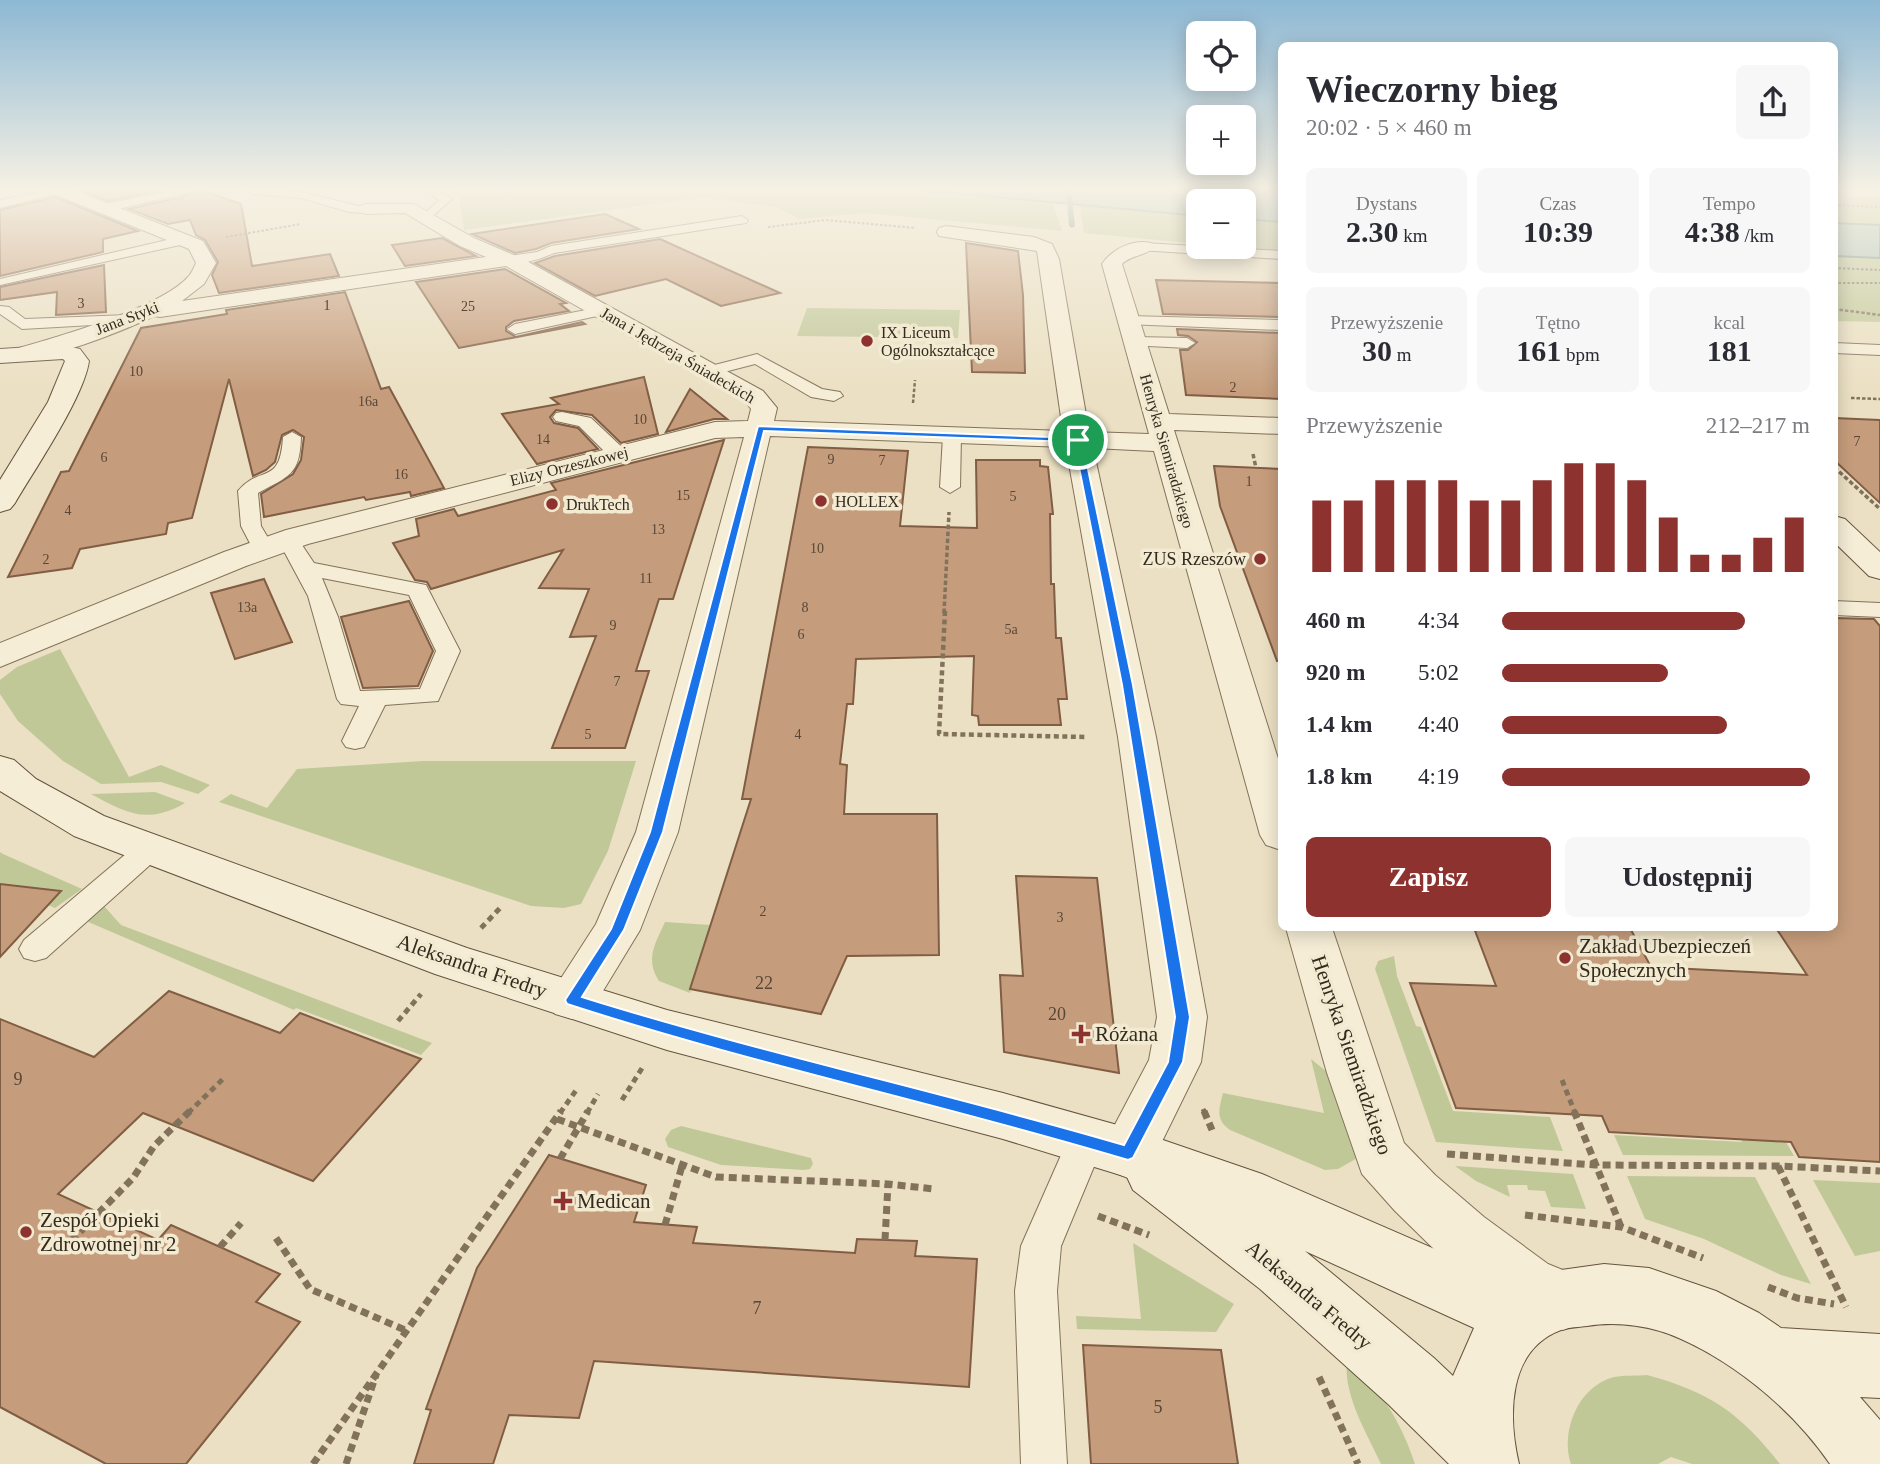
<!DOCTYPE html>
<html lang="pl">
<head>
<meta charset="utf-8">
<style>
  body { margin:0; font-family:Georgia,serif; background:#f7f7f7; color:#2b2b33; height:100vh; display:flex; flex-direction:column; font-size:26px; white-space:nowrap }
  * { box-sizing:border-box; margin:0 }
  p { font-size:23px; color:#7c7c81 }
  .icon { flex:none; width:38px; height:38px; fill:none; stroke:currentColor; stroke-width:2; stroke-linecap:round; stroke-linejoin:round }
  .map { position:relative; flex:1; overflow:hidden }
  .panel { position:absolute; left:1278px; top:42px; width:560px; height:889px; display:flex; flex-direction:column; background:#fff; border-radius:10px; box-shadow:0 4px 18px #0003 }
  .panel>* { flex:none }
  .controls { position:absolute; left:1186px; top:21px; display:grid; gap:14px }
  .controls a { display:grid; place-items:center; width:70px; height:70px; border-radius:10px; background:#fff; box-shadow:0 4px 18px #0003; font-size:35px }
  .pin { position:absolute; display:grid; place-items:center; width:60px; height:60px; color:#fff; margin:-30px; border:4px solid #fff; border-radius:50%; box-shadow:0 2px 7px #0007 }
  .round { display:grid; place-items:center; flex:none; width:74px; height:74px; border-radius:10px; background:#f7f7f7 }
  .summary { display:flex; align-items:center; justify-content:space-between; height:119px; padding:0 28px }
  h1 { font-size:38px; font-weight:700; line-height:52px }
  .metrics { display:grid; grid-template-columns:repeat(3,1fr); gap:10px; height:119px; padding:7px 28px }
  .metrics div { display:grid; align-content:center; border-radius:10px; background:#f7f7f7; text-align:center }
  .metrics b { font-size:30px; font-weight:700 }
  .metrics small { font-size:19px; font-weight:400 }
  .metrics p { font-size:19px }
  .chart { height:196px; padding:14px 28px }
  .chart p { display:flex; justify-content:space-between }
  .chart svg { width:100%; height:126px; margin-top:7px; stroke:#8e3230; stroke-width:6 }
  .primary-button { display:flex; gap:14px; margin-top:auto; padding:14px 28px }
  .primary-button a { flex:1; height:80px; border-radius:10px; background:#8e3230; color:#fff; font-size:28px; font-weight:700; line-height:80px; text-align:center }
  .primary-button a+a { background:#f7f7f7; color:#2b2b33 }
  ul { padding:0 28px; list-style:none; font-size:23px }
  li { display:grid; grid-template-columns:112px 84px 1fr; align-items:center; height:52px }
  li i { height:18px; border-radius:9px; background:#8e3230 }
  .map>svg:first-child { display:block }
  .green { fill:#c1c898 }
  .water { fill:#a5beb7; stroke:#6d8b84; stroke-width:2 }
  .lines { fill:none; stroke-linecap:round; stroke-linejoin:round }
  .stream { fill:#6d8b84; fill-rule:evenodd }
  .building { fill:#c69d7c; stroke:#815d43; stroke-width:2 }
  .lane-casing { stroke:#83725b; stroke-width:2 }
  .street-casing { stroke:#83725b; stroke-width:2 }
  .secondary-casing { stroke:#65533f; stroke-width:2 }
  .path-far5 { stroke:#83725b; stroke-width:2; stroke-dasharray:2.5 2; stroke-linecap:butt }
  .path-far4 { stroke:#83725b; stroke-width:2.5; stroke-dasharray:3.5 2; stroke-linecap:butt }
  .path-far3 { stroke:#83725b; stroke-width:3.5; stroke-dasharray:4.5 2.5; stroke-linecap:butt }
  .path-far2 { stroke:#83725b; stroke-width:4.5; stroke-dasharray:5 3.5; stroke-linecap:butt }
  .path-far1 { stroke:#83725b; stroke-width:5; stroke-dasharray:6 4.5; stroke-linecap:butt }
  .path { stroke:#83725b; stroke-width:7; stroke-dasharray:8 5; stroke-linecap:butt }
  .lane { fill:#f6edd6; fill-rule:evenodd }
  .street { fill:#f6edd6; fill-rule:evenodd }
  .secondary { fill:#f6edd6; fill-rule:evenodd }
  .route { fill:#1a73e8; stroke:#fff; stroke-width:2; fill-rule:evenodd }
  .poi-dot { fill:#8e3230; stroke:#f3ead2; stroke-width:2.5 }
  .labels { text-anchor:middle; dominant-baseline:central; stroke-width:7; stroke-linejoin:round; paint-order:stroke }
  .number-label { font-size:14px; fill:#584736 }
  .far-street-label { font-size:16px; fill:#342a1e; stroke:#f3ead2 }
  .far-poi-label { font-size:16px; fill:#342a1e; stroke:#f3ead2; text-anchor:start }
  .poi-label { font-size:18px; fill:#342a1e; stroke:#f3ead2; text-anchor:end }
  .near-number-label { font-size:18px; fill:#584736 }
  .near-poi-label { font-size:21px; fill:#342a1e; stroke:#f3ead2; text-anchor:start }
  .near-street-label { font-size:21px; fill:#342a1e; stroke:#f3ead2 }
</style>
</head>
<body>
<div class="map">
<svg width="1880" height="1464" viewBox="0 0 1880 1464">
  <rect width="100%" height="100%" fill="#ebe0c3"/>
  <g class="green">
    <path d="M449,189h459l145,15 9,27 -197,-18 -65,6 -21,-11 -75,-11 -240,33 -5,-35z"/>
    <path d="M1834,196l46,1v28l-46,-2z"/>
    <path d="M1080,206l119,10v28l-115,-11z"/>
    <path d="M1244,219l37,3v29l-51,-4h14z"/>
    <path d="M1834,256l46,2v64l-46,-1z"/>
    <path d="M807,308l153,2 -2,28 -161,-2z"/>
    <path d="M60,649l69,128 32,-12 49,20 -12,9 -37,-12 -60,2 -38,-23 -45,-40 -18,-27v-14l17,-13z"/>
    <path d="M423,761h213l-28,90 -27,53 -17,4 -33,-2 -312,-104 12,-8 36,14 30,-39z"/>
    <path d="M155,792l30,11c-38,22 -59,10 -94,-9z"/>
    <path d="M0,852l3,2 79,35 -27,19 -7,-3 12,-14 -60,-7z"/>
    <path d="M104,906l17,19 311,118 -11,12 -125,-47 -2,2 -208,-89z"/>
    <path d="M665,922l46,3 -21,68 -31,-12c-14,-22 -4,-37 6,-59z"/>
    <path d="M1394,956l3,20 19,50 5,1 32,84 97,6 13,34 -127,-9 -61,-173 3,-8z"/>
    <path d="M1311,1059l26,21 24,76 -23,13 -13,1 -95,-40c-15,-11 -11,-21 -7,-37l101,20z"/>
    <path d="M1735,1125l43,3 16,28 -171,-1 -9,-20 128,7z"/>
    <path d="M681,1126l130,32 2,6 -3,5 -6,1 -83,-5 -53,-18 -3,-8 6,-9z"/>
    <path d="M1455,1166l118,8 13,35 -35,-2 -6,-16 -17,-1 -1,-5h-20l3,12 -34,-16z"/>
    <path d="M1627,1176l128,1 56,107 -30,-9 -77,-36 -59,-20z"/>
    <path d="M1813,1180l67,3v68l-25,5z"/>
    <path d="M1133,1243l101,61 -18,28 -139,-3 -1,-13 65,3z"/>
    <path d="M1348,1352c30,37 52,66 67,112h-34c-16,-35 -41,-73 -33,-112z"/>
    <path d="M1647,1375c63,17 93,38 133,89h-88l-21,-7 -13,7h-87c-11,-32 7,-78 43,-87 10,-2 23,-1 33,-2z"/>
  </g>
  <g class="water">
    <path d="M908,189h332l41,3v30l-37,-3v-18h-45v15z"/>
    <path d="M1834,223l46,2v33l-46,-2z"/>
  </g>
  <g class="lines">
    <path class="stream" d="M1066,190l5,1 4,35 -3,2 -3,-2z"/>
  </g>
  <g class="building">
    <path d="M78,189h72l7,2 -49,10z"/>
    <path d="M204,191l37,13 11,62 78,-12 9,22 -120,17 -7,-18 6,-13 -13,-22 -9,-5 -6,-15 -22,4 -39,-15 48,-11 5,1 -1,-2z"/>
    <path d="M55,197l83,34 -35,8v13l-103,24v-66z"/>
    <path d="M605,214l34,15 -88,14 -15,6 -21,4 -43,-19z"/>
    <path d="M442,238l34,18 -71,10 -13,-21z"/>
    <path d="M660,239l22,10 98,44 -59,13 -55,-27 -71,17 -60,-33 20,-7z"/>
    <path d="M966,243l52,8 5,44 2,78 -53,-1z"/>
    <path d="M104,265l2,47 -50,3 1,-23 -57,8v-13z"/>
    <path d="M505,269l61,34 -6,1 9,7 -55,10 -8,6v4l10,6 66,-15 3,2 -126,24 -43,-66z"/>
    <path d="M1156,280l125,3v34l-118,-3z"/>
    <path d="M345,292l36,97 8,-2 55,101 -33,8 -1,-4 -44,8 -2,-3 -100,20 -3,-23 32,-20 8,-14 3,-23 -11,-7 -11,5 -7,27 -9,8 -13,6 -24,-97 -37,139 -24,5 -2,11 -86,15 -8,19 -64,9 53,-105 8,-1 72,-143 86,-14 -1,-4z"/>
    <path d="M1177,329l104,4v66l-95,-4 -6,-45h8l9,-8 -9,-6 -10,-1z"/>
    <path d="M644,377l14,57 -37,9 -29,-28 -36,-5 -6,7 4,6 24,5 20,21 -61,15 -35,-50 57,-10 -8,-6z"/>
    <path d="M690,389l37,30h-13l-48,13z"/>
    <path d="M1834,418l46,2v83l-46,-43z"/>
    <path d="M724,440l-51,159h-14l-23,72h13l-24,77h-73l44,-112 -26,1 19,-48 -50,-1 24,-38 -132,39 -4,-7 -12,-2 -22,-37 26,-7 -3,-17 38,-10 4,7 98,-26 -5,-7z"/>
    <path d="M808,447l100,4 -8,75 77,2 -1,-68h64v6l8,1 5,47h-3l1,70h3l2,54h5l6,61h-9l3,26h-82l-1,-9 -6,-1 2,-59 -118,3 -3,45h-6l-7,60 7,1 -3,49h93l2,141 -92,1 -26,58 -131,-25 61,-190h-9z"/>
    <path d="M1214,466l67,3v191l-4,1 -57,-155z"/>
    <path d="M264,579l28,63 -57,17 -24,-66z"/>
    <path d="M409,601l24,50 -15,35 -55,2 -22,-71z"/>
    <path d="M1834,618l40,1 6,7v536l-81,-5 -8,-15 -182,-10 -7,-16 -146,-8 -46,-125 86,3 -22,-58h156l21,39 156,8 -31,-47h58z"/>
    <path d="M1016,876l81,2 22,195 -115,-21 -4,-77 23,1z"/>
    <path d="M0,884l61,7 -61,66z"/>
    <path d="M169,991l111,42 20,-20 121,46 -108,122 -170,-68 -85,81 100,46 13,-15 109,49 -24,28 44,20 -114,142h-80l-106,-57v-388l94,38z"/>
    <path d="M549,1155l97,30 -12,37 63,5 -4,16 162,10 2,-14 60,2 -2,15 62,3 -8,128 -375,-26 -15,57 -70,-3 -16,49h-79l17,-54 -5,-1 51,-141z"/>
    <path d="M1083,1345l138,5 17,114h-147z"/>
  </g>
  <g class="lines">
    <g class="lane-casing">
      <g id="lane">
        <path d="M57,189l12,2 -69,17v-8z"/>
        <path d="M181,189h22l-98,23 -6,-4 6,-4z"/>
        <path d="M241,189l60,3 70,17 -6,4 -16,-1 -48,-14 -47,-4z"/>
        <path d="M422,189h14l16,10 -27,24 -6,-4 20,-19z"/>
        <path d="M742,216l6,4 -2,3 -192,30c-13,6 -42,16 -54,7l2,-3 35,-5 14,-6z"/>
        <path d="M184,236l5,1v6l-189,42v-6z"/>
        <path d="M1144,243l137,8v8l-142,-9 -1,-3z"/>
        <path d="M0,306l9,1 16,12 103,-4 7,4 -7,4 -106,6 -22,-15z"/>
        <path d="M601,307l7,4 -2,3 -91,20 -8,-5 8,-5z"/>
        <path d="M1129,316l152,4v10l-157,-6 -3,-3 3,-3z"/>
        <path d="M1135,337l52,1 8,5 -8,5 -58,-3 -2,-3 2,-3z"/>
        <path d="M1834,343l46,2v10l-46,-2z"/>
        <path d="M757,354l65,35 18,3 3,4 -9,5 -23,-4 -56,-33 -46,12 -8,-5 2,-3z"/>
        <path d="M562,412l29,6 34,32 2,4 -2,4h-14l-32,-32 -23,-5 -3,-4 3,-4z"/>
        <path d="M952,431l9,5 -1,51 -10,6 -10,-6 3,-51z"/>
        <path d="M292,432l9,5c-1,38 -12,39 -43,56l3,33 13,22 -3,5h-16l-14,-27 -3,-35c22,-27 42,-4 45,-54z"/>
        <path d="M289,534l7,2 18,27 112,22 34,66 -22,50 -53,4 -21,42 -9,2 -9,-2 -4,-6 17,-35 -18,-2 -4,-5 -29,-103 -30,-56 4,-4zM322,578l87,17 27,56 -16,38 -60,2 -22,-74z"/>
        <path d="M1834,601l46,2v14l-46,-2z"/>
        <path d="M150,839l10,3 5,7 -5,7 -114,102 -11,3 -11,-3 -5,-9 5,-9 116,-98z"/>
        <path d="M1086,1124l13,4 6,12 -44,106 -4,45 10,173h-46l-6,-173 6,-45 52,-118z"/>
      </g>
    </g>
    <g class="street-casing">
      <g id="street">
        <path d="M49,189h22l132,52 13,22 -12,21 -22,17 304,-44 -26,-11 -55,-33 -40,1 -9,-5 9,-5h49l60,34 49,21 240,132 14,17 -3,13 289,10 -26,-180 -98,-15 -2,-4 2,-4 7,-2 88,11 18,7 7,15 30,173 60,2 -47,-170c10,-15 31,-25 49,-21l3,4c-8,9 -23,8 -32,17l47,150 112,4v16l-107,-4 107,338v82l-15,-5 -6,-10 -106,-384 -61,-3 63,289 51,280 -6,45 -53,108 -20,8 -20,-8 -8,-17 49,-93 8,-43 -39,-280 -52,-290 -296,-11 -92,396 -38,98 -51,84 -17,5 -17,-5 -8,-14 49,-76 40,-92 108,-395 -29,1 -407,106 -62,22 -246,101v-24l224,-91 62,-22 429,-108 33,-1 3,-12 -6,-8 -239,-135 -346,51 -6,-1c-24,12 -113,48 -135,42l-4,-5 4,-5c41,-12 141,-40 169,-71 4,-4 6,-10 8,-14l-7,-14 -138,-56z"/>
        <path d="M1286,928h46l72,215 31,32 49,42 64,47 37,15 9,21 -9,21 -22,9 -56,-23 -65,-50 -47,-46 -33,-37 -35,-101z"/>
      </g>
    </g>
    <g class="secondary-casing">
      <g id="secondary">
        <path d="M63,345l17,4 9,12c-5,36 -54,108 -74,142l-5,6 -10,3v-32l48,-78 17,-41 -2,-2 -63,4v-14z"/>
        <path d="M1834,516l11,3 35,33v27l-11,-3 -35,-34z"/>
        <path d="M0,756l14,4 22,19 68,37 363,132 200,62 336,83 125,35 134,46 258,112 41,-16 43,-6 45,4 67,23 43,22 22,15 99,6v64l-20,-1 20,23v44h-50c-36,-52 -91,-99 -149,-125 -28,-13 -63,-18 -94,-13 -8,1 -18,1 -26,4 -54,20 -53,87 -42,134h-70l-61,-60 -128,-115 -127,-99 -6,-13 -124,-38 -336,-89 -232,-76 -361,-138 -74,-45zM1305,1251l169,77 -21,48 -19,-18z"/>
      </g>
    </g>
    <g class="path-far5">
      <path d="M1834,205l46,2"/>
      <path d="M768,227l58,-7 90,8"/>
      <path d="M226,237l75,-13"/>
      <path d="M1834,268l46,2"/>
      <path d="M1834,283h46"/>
    </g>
    <g class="path-far4">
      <path d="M1834,309l46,6"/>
      <path d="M1851,398l29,1"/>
      <path d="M913,403l2,-23"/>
    </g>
    <g class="path-far3">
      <path d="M1253,454l3,14"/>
      <path d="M1834,467l46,42"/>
      <path d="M944,613l5,-101"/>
    </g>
    <path class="path-far2" d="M945,611l-6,123 148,3"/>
    <g class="path-far1">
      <path d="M481,928l21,-22"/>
      <path d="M398,1021l23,-27"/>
      <path d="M1562,1080l13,33"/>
      <path d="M622,1100l22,-35"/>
      <path d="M1203,1109l2,4"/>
      <path d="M188,1113l37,-36"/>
      <path d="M560,1113l17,-24"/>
      <path d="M587,1113l11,-19"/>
    </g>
    <g class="path">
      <path d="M1204,1111l8,19"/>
      <path d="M1574,1111l47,116"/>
      <path d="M557,1119l159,58 172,7 46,5"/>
      <path d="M1447,1154l148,11 183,1 102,5"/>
      <path d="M560,1159l28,-48"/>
      <path d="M1778,1166l68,141"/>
      <path d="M1525,1215l96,12 82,31"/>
      <path d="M1098,1216l51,19"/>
      <path d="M665,1225l17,-59"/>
      <path d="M276,1238l34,51 95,41"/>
      <path d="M885,1240l3,-56"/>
      <path d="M71,1241l62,-63 21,-32 36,-35"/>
      <path d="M220,1247l21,-24"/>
      <path d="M1768,1287l29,11 37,6"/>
      <path d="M1319,1377l39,87"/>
      <path d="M313,1464l248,-353"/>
      <path d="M346,1464l30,-89"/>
    </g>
    <use href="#lane" class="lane"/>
    <use href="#street" class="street"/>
    <use href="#secondary" class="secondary"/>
  </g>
  <linearGradient id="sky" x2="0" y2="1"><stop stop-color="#8db8d4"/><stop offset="0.48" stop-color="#f6f1e4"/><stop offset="1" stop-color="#f6f1e4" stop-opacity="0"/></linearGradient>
  <rect width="1880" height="394" fill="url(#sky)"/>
  <path class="route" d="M758,426l320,12 4,2 51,245 57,332 -7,45 -50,96 -5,2c-186,-56 -376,-96 -561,-156l-2,-4 46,-71 39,-97zM764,431l310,11 48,243 53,332 -7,45 -44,83c-180,-53 -363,-92 -542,-148l42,-67 39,-98z"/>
  <g class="poi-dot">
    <circle cx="867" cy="341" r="7"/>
    <circle cx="821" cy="501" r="7"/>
    <circle cx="552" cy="504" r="7"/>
    <circle cx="1260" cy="559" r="7"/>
    <circle cx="1565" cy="958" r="7"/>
    <path d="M1077.5 1023.5h7v7h7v7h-7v7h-7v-7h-7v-7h7z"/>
    <path d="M559.5 1190.5h7v7h7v7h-7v7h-7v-7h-7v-7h7z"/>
    <circle cx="26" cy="1232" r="7"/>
  </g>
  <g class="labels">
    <g class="number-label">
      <text x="81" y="303">3</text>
      <text x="327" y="305">1</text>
      <text x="468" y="306">25</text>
      <text x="136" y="371">10</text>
      <text x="1233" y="387">2</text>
      <text x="368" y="401">16a</text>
      <text x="640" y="419">10</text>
      <text x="543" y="439">14</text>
      <text x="1857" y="441">7</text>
      <text x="104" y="457">6</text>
      <text x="831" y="459">9</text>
      <text x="882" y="460">7</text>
      <text x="401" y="474">16</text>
      <text x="1249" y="481">1</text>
      <text x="683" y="495">15</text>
      <text x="1013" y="496">5</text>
      <text x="68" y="510">4</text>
      <text x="658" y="529">13</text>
      <text x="817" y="548">10</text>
      <text x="46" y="559">2</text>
      <text x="646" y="578">11</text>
      <text x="247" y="607">13a</text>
      <text x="805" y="607">8</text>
      <text x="613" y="625">9</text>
      <text x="1011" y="629">5a</text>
      <text x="801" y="634">6</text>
      <text x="617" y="681">7</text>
      <text x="588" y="734">5</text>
      <text x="798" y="734">4</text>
      <text x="763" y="911">2</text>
      <text x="1060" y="917">3</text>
    </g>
    <g class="far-street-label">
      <text transform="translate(127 318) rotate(-21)">Jana Styki</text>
      <text transform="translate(678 355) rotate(30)">Jana i Jędrzeja Śniadeckich</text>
      <text transform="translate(1167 451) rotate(74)">Henryka Siemiradzkiego</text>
      <text transform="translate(569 466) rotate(-14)">Elizy Orzeszkowej</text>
    </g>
    <g class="far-poi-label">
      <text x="881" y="332">IX Liceum<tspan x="881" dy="18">Ogólnokształcące</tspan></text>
      <text x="835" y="501">HOLLEX</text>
      <text x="566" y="504">DrukTech</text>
    </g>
    <g class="poi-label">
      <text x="1246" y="559">ZUS Rzeszów</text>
    </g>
    <g class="near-number-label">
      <text x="764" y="983">22</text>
      <text x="1057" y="1014">20</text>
      <text x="18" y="1079">9</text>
      <text x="757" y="1308">7</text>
      <text x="1158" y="1407">5</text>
    </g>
    <g class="near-poi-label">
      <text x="1579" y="946">Zakład Ubezpieczeń<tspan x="1579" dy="24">Społecznych</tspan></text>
      <text x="1095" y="1034">Różana</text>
      <text x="577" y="1201">Medican</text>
      <text x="40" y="1220">Zespół Opieki<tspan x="40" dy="24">Zdrowotnej nr 2</tspan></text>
    </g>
    <g class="near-street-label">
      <text transform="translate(472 966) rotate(19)">Aleksandra Fredry</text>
      <text transform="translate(1352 1055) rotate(71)">Henryka Siemiradzkiego</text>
      <text transform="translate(1309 1295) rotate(40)">Aleksandra Fredry</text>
    </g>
  </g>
</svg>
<div class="controls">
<a><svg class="icon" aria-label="locate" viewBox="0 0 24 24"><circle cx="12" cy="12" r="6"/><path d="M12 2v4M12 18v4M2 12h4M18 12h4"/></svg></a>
<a>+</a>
<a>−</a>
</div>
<div class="pin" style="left:1078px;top:440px;background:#1e9e55"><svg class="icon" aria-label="arrive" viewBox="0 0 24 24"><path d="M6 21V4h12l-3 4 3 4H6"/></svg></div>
<section class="panel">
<div class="summary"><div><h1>Wieczorny bieg</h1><p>20:02 · 5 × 460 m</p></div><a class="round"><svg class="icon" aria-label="share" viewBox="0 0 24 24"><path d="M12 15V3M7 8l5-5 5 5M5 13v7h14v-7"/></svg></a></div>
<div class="metrics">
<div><p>Dystans</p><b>2.30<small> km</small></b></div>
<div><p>Czas</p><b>10:39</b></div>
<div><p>Tempo</p><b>4:38<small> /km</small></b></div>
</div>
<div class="metrics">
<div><p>Przewyższenie</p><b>30<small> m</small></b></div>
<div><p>Tętno</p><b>161<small> bpm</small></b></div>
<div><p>kcal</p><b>181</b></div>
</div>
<div class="chart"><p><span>Przewyższenie</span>212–217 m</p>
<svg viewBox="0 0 160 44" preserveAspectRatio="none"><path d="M5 44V19M15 44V19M25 44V12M35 44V12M45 44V12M55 44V19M65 44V19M75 44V12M85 44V6M95 44V6M105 44V12M115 44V25M125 44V38M135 44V38M145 44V32M155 44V25"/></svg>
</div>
<ul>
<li><b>460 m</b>4:34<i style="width:79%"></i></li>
<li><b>920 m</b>5:02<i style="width:54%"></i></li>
<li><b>1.4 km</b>4:40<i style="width:73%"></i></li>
<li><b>1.8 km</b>4:19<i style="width:100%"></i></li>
</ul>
<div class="primary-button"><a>Zapisz</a><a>Udostępnij</a></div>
</section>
</div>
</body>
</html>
